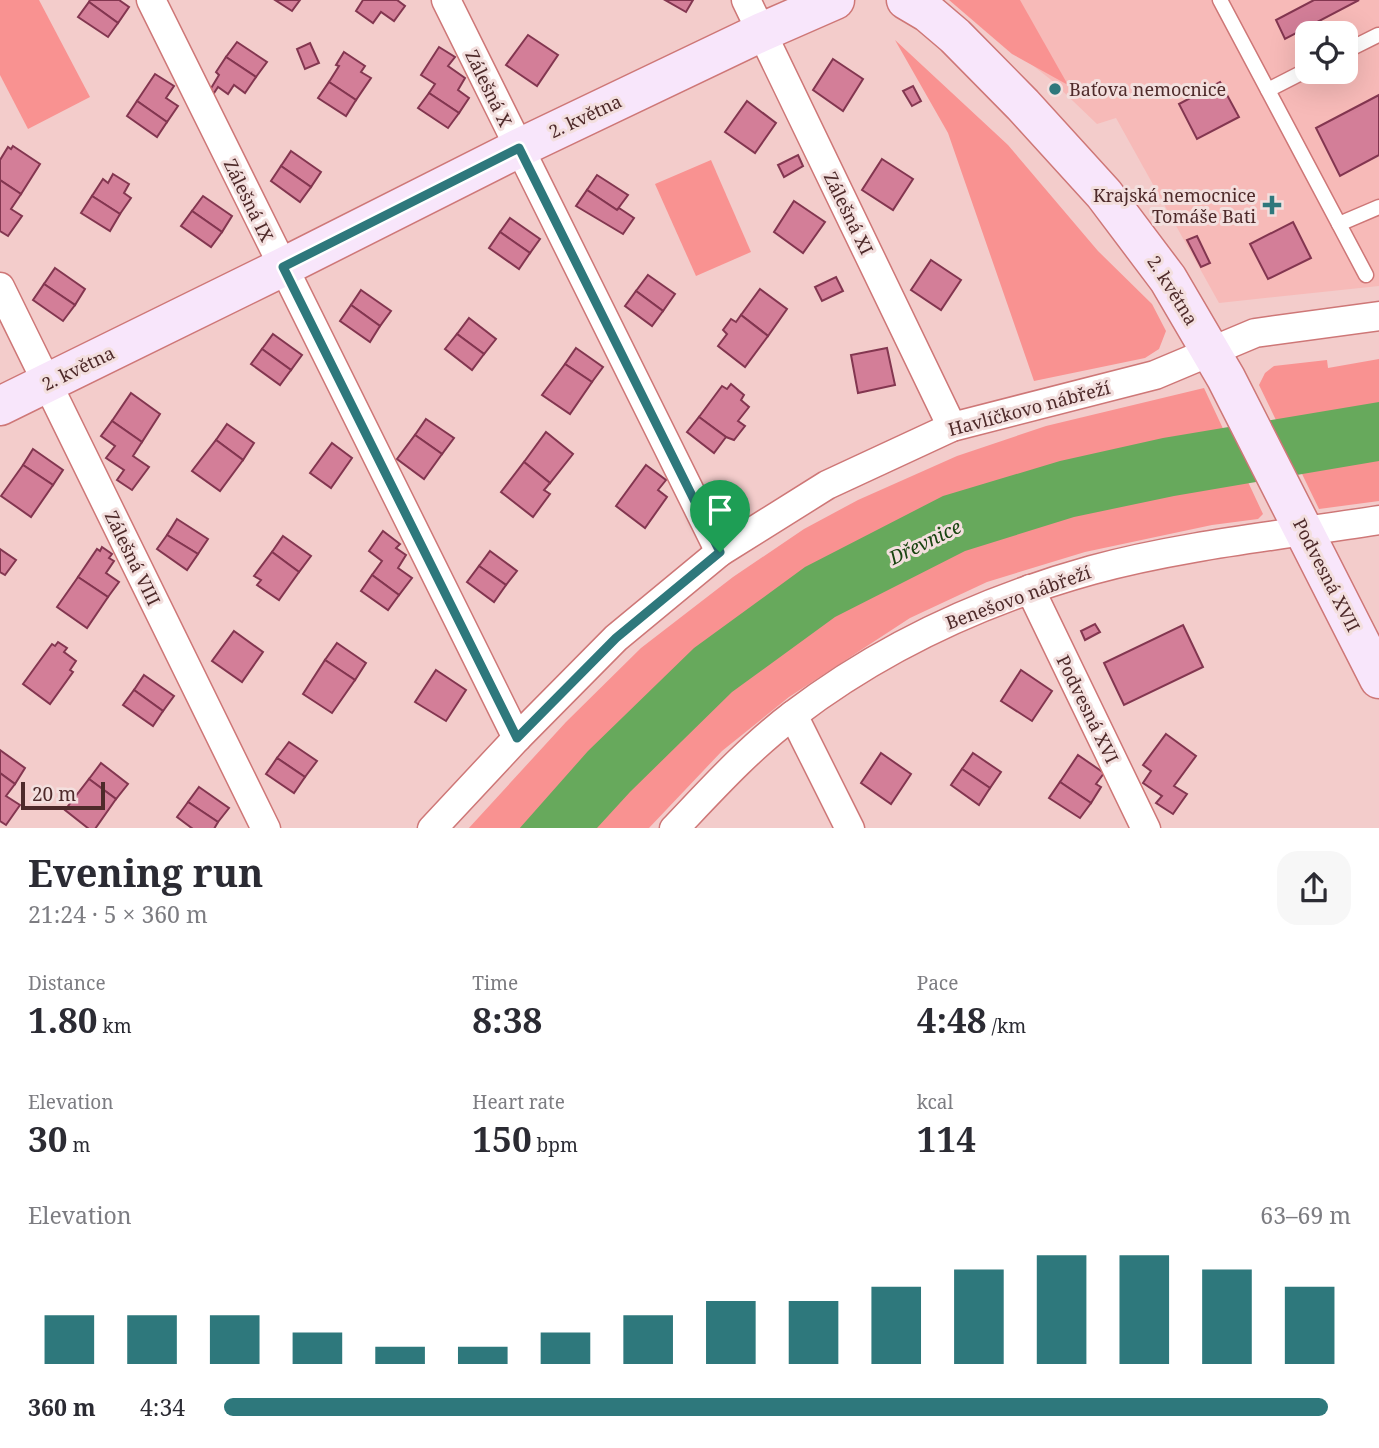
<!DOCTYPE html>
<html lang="en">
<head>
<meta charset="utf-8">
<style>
  body { margin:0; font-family:"Noto Serif",serif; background:#f7f7f7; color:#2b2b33; height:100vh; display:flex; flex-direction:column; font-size:26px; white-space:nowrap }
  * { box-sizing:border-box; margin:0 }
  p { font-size:23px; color:#7c7c81 }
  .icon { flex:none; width:38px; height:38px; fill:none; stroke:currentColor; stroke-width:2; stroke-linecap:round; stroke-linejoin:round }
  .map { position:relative; height:828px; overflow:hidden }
  .side { display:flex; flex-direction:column; background:#fff; flex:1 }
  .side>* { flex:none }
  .tools { position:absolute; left:1295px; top:21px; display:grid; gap:14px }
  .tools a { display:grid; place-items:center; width:63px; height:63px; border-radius:14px; background:#fff; box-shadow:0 7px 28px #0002; font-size:35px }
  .scale { position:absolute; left:21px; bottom:18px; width:84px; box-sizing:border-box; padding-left:7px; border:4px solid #4e2a2a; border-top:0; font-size:19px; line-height:24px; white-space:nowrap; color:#4e2a2a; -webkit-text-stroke:5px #f3dfde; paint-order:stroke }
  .pin { position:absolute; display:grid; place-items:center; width:60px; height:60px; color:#fff; margin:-72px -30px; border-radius:50% 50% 50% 0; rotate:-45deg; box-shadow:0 0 7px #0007 }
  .pin .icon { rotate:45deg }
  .round { display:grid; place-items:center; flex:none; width:74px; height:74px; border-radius:21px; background:#f7f7f7 }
  .headline { display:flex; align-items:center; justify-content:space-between; height:119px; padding:0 28px }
  h1 { font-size:38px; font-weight:700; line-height:52px }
  .figures { display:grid; grid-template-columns:repeat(3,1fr); gap:10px; height:119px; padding:7px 28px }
  .figures div { display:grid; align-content:center }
  .figures b { font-size:35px; font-weight:700 }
  .figures small { font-size:19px; font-weight:400 }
  .figures p { font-size:19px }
  .chart { height:196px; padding:14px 28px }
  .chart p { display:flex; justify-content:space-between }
  .chart svg { width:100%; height:126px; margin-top:7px; stroke:#2e787c; stroke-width:6 }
  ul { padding:0 28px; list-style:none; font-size:23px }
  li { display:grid; grid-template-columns:112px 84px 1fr; align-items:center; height:52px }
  li i { height:18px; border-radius:9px; background:#2e787c }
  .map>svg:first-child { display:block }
  .built { fill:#f7bab8; fill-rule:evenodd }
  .green { fill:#f99291 }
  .water { fill:#67a95c }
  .building { fill:#d37e98; stroke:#833650; stroke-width:2 }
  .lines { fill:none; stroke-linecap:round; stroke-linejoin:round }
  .lane-casing { stroke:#ce7777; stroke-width:17 }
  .street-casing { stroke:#ce7777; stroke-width:31 }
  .secondary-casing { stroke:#ce7777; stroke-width:41 }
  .lane { stroke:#fff; stroke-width:14 }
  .street { stroke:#fff; stroke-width:28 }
  .secondary { stroke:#f8e6fb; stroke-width:38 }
  .route-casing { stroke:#fff; stroke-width:14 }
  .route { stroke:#2e787c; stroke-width:9 }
  .poi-dot { fill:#2e787c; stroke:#f3dfde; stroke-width:2.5 }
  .labels { text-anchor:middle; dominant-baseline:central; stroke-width:6; stroke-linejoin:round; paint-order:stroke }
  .street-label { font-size:18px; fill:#4e2a2a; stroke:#f3dfde }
  .poi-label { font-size:18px; fill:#4e2a2a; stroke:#f3dfde; text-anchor:start }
  .water-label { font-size:19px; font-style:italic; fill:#184410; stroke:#f3dfde }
</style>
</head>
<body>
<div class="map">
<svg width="1379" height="829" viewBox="0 0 1379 829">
  <rect width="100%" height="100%" fill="#f3cccb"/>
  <path class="built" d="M950,0h429v286l-160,17 -103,-185 -19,6 -47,-45zM1307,33h39v39h-39z"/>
  <g class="green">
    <path d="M0,0h39l51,97 -62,32 -28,-54z"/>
    <path d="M949,0h71l48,85 -56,-31z"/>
    <path d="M895,40l113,105 90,106 54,53 14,27 -7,18 -14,9 -111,23 -86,-248z"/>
    <path d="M711,160l40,92 -55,24 -41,-92z"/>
    <path d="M1379,359v142l-60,8 -60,-124 6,-12 9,-7 53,-6 1,8z"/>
    <path d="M1204,388l59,126 -5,5 -46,6 -127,27 -98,30 -77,36 -121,79 -67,54 -73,77 -181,1 98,-107 75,-74 92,-71 71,-48 54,-29 99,-44 89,-30z"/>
  </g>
  <path class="water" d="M1379,402v59l-205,35 -100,21 -109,34 -130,66 -103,75 -102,100 -33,36 -78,1 69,-78 106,-103 111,-81 138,-71 117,-35 103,-23z"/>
  <g class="building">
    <path d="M90,0h29l10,7 -11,16 -29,-21z"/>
    <path d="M275,0h25l-8,11z"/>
    <path d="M363,0h34l8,6 -11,15 -13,-9 -8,11 -17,-12z"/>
    <path d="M665,0h28l-7,12z"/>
    <path d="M1314,0h45l-74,39 -9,-19z"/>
    <path d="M89,2l29,21 -10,14 -30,-20z"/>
    <path d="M528,35l30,20 -21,31 -31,-21z"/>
    <path d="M237,42l30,20 -11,15 -30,-20z"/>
    <path d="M310,43l9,20 -14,6 -8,-20z"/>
    <path d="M439,47l16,10 -7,9 17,12 -7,12 11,8 -10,15 -30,-20 6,-9 -14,-9z"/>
    <path d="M344,52l21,14 -4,6 10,6 -15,22 -27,-18 10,-16 -3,-1z"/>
    <path d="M226,57l30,20 -11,16 -11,-8 -6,9 -10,-7 -4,6 -4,-3 9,-15 -3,-3z"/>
    <path d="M833,59l30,20 -20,32 -30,-21z"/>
    <path d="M155,74l19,12 -8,12 12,8 -11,16 -30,-21z"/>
    <path d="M329,82l27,18 -10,16 -28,-18z"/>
    <path d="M1220,82l19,35 -42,22 -18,-35z"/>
    <path d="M913,86l8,15 -9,5 -9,-15z"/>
    <path d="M429,93l30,20 -11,15 -30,-20z"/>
    <path d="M1379,95v60l-39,21 -24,-48z"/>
    <path d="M137,101l30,21 -10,15 -30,-21z"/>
    <path d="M747,101l29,22 -21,30 -30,-21z"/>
    <path d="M13,146l27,18 -19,30 -21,-14v-20l8,-13 3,2z"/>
    <path d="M291,151l30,21 -10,15 -30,-21z"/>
    <path d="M798,155l5,11 -19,11 -6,-12z"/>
    <path d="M882,159l31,20 -20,31 -31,-20z"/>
    <path d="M281,166l30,21 -11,15 -29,-21z"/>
    <path d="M113,174l16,10 -5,9 7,5 -11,16 -28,-18 11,-17 5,4z"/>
    <path d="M597,175l31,20 -11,15 -30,-20z"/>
    <path d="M0,180l21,14 -10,15 11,7 -14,20 -8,-5z"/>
    <path d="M587,190l30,20 2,-2 15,10 -11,16 -47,-28z"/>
    <path d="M92,196l28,18 -10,17 -29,-18z"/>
    <path d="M203,196l29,20 -10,16 -30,-21z"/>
    <path d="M794,201l31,21 -22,31 -29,-21z"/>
    <path d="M192,211l30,21 -11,15 -30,-21z"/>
    <path d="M510,218l30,21 -10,14 -30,-21z"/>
    <path d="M1293,222l18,36 -43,21 -18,-35z"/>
    <path d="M500,232l30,21 -11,16 -30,-21z"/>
    <path d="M1197,236l13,27 -9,4 -14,-27z"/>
    <path d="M931,260l30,20 -20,30 -30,-20z"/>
    <path d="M55,268l30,21 -10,16 -31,-21z"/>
    <path d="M648,275l27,19 -12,17 -27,-20z"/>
    <path d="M836,277l7,14 -21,10 -7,-14z"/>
    <path d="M44,284l31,21 -12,16 -30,-21z"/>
    <path d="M760,289l27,20 -19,27 -27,-21z"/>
    <path d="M361,290l30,21 -11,15 -29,-21z"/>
    <path d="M636,291l27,20 -11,15 -27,-20z"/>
    <path d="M351,305l29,21 -10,16 -30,-21z"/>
    <path d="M741,315l27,21 -23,31 -27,-21 9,-12 -4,-4 8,-11 5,3z"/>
    <path d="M469,318l27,21 -12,15 -27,-20z"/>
    <path d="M273,334l29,21 -11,15 -29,-21z"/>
    <path d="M457,334l27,20 -12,16 -27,-21z"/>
    <path d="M576,348l27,19 -11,15 -27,-18z"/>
    <path d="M887,348l8,37 -37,8 -7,-38z"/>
    <path d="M262,349l29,21 -11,15 -29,-21z"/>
    <path d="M565,364l27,18 -22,32 -28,-19z"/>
    <path d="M731,384l13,11 -3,5 8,7 -11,14 7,5 -11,14 -8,-3 -27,-20 23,-31 5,3z"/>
    <path d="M131,393l29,21 -18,28 -30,-21z"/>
    <path d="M699,417l27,20 -12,16 -27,-21z"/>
    <path d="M426,419l28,19 -12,16 -27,-19z"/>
    <path d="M112,421l30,21 -9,14 16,11 -17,23 -15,-10 7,-10 -18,-12 9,-12 -14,-10z"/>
    <path d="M227,424l27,19 -11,17 -27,-20z"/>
    <path d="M546,432l27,22 -23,29 -26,-21z"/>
    <path d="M415,435l27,19 -18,25 -27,-20z"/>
    <path d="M216,440l27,20 -23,31 -28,-20z"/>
    <path d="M332,443l20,15 -21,30 -21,-15z"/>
    <path d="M33,449l30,21 -10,15 -30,-20z"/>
    <path d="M524,462l26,21 -6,7 6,4 -17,23 -32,-25z"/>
    <path d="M23,465l30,20 -22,32 -30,-21z"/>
    <path d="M646,465l20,15 -8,10 9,7 -22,31 -29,-22z"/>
    <path d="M177,519l31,20 -10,15 -31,-19z"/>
    <path d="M383,531l17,13 -4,4 10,7 -8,13 14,10 -13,17 -27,-20 10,-14 -13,-10z"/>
    <path d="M167,535l31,19 -11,16 -30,-21z"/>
    <path d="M283,536l28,20 -12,16 -27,-20z"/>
    <path d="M102,547l10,7 -3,4 5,3 -8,12 13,9 -11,15 -30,-20 19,-28 3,2z"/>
    <path d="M0,549l16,11 -11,15 -5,-3z"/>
    <path d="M490,551l27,20 -11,14 -27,-19z"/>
    <path d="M272,552l27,20 -20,28 -22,-15 4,-5 -7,-4z"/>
    <path d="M479,566l27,19 -12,17 -27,-20z"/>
    <path d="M372,575l27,20 -11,15 -27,-19z"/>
    <path d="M78,577l30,20 -21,31 -30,-21z"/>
    <path d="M1095,624l5,8 -15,8 -4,-9z"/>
    <path d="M1183,625l20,42 -79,38 -20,-42z"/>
    <path d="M234,631l29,21 -21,30 -30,-21z"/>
    <path d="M58,642l9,6 -3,4 12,9 -6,9 3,2 -23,32 -27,-20 29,-40 3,2z"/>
    <path d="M337,643l29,20 -11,17 -30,-20z"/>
    <path d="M325,660l30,20 -23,33 -29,-19z"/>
    <path d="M436,670l30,20 -20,31 -31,-19z"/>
    <path d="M1021,670l31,21 -20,30 -31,-20z"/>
    <path d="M144,675l30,21 -11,15 -29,-21z"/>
    <path d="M134,690l29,21 -10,15 -30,-21z"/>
    <path d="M1166,734l30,22 -22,30 13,8 -14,20 -17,-11 6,-7 -19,-13 8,-12 -8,-6z"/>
    <path d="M289,742l28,19 -12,16 -28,-19z"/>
    <path d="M0,750l25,18 -10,16 -15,-11z"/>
    <path d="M881,753l30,21 -20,30 -30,-21z"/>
    <path d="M973,753l28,19 -11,16 -28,-19z"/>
    <path d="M1078,755l26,18 -8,11 5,3 -10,16 -31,-21z"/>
    <path d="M277,758l28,19 -11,16 -28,-19z"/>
    <path d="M101,763l27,21 -12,15 -27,-20z"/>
    <path d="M962,769l28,19 -11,17 -28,-20z"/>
    <path d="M0,773l15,11 -9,12 14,9 -14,20 -6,-4z"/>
    <path d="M89,779l27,20 -21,30h-6l-24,-19z"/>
    <path d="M1060,782l31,21 -11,15 -31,-20z"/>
    <path d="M199,787l30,21 -11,14 -30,-20z"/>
    <path d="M188,802l30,20 -4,7h-21l-16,-12z"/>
  </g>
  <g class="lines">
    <g class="lane-casing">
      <g id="lane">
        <path d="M1220,0l146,275"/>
        <path d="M1346,51l32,-16"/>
        <path d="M1268,90l39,-20"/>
        <path d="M1339,224l40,-17"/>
      </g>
    </g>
    <g class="street-casing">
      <g id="street">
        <path d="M151,0l366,738"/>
        <path d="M446,0l274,552"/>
        <path d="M746,0l206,427"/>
        <path d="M0,287l266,542"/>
        <path d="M1030,589l116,240"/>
        <path d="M793,715l57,114"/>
        <path d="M432,829l85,-91 99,-100 104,-86 107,-67 125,-58 203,-52 100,-42 124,-17"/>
        <path d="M674,829c38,-40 75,-81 119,-114 89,-68 191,-115 299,-145 91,-25 193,-35 287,-50"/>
      </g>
    </g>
    <g class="secondary-casing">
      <g id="secondary">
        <path d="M906,0l22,13 27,23 68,69 81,89 64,85 58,99 153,301"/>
        <path d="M0,406l283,-139 236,-119 243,-116 73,-32"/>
      </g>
    </g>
    <use href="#lane" class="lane"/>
    <use href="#street" class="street"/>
    <use href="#secondary" class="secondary"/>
  </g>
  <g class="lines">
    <g class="route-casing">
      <path id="route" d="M519,148l201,404 -104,86 -99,100 -234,-471z"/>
    </g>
    <use href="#route" class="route"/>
  </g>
  <g class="poi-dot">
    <circle cx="1055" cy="89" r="7"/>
    <path d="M1268.5 194.5h7v7h7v7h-7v7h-7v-7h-7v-7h7z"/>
  </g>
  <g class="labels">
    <g class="street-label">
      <text transform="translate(489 88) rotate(64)">Zálešná X</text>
      <text transform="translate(585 116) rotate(-25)">2. května</text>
      <text transform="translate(249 200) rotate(64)">Zálešná IX</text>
      <text transform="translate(849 213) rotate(64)">Zálešná XI</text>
      <text transform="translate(1173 290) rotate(58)">2. května</text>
      <text transform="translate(78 368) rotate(-26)">2. května</text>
      <text transform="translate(1029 408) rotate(-15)">Havlíčkovo nábřeží</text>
      <text transform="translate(133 558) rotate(64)">Zálešná VIII</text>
      <text transform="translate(1327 575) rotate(63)">Podvesná XVII</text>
      <text transform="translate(1018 597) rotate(-20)">Benešovo nábřeží</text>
      <text transform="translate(1088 709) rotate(64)">Podvesná XVI</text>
    </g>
    <g class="poi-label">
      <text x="1069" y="89">Baťova nemocnice</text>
      <text x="1256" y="195" text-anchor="end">Krajská nemocnice<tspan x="1256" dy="21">Tomáše Bati</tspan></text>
    </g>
    <g class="water-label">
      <text transform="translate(925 542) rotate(-26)">Dřevnice</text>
    </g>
  </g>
</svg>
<div class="tools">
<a><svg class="icon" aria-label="locate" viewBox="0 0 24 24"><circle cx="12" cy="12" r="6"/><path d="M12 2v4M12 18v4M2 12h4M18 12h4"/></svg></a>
</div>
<div class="scale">20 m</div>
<div class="pin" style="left:720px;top:552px;background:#1e9e55"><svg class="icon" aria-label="arrive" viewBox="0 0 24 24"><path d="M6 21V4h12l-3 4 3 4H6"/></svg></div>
</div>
<section class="side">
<div class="headline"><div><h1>Evening run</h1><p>21:24 · 5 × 360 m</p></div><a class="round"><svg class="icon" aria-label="share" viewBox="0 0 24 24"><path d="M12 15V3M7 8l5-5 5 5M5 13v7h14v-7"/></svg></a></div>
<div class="figures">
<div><p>Distance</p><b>1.80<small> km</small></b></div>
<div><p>Time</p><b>8:38</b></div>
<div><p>Pace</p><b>4:48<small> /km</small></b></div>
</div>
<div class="figures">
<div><p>Elevation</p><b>30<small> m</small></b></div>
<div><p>Heart rate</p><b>150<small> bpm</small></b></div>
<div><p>kcal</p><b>114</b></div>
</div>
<div class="chart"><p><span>Elevation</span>63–69 m</p>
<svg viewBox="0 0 160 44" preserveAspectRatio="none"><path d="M5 44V27M15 44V27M25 44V27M35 44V33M45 44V38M55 44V38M65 44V33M75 44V27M85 44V22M95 44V22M105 44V17M115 44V11M125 44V6M135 44V6M145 44V11M155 44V17"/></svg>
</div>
<ul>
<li><b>360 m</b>4:34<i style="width:98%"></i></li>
</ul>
</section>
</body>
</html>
